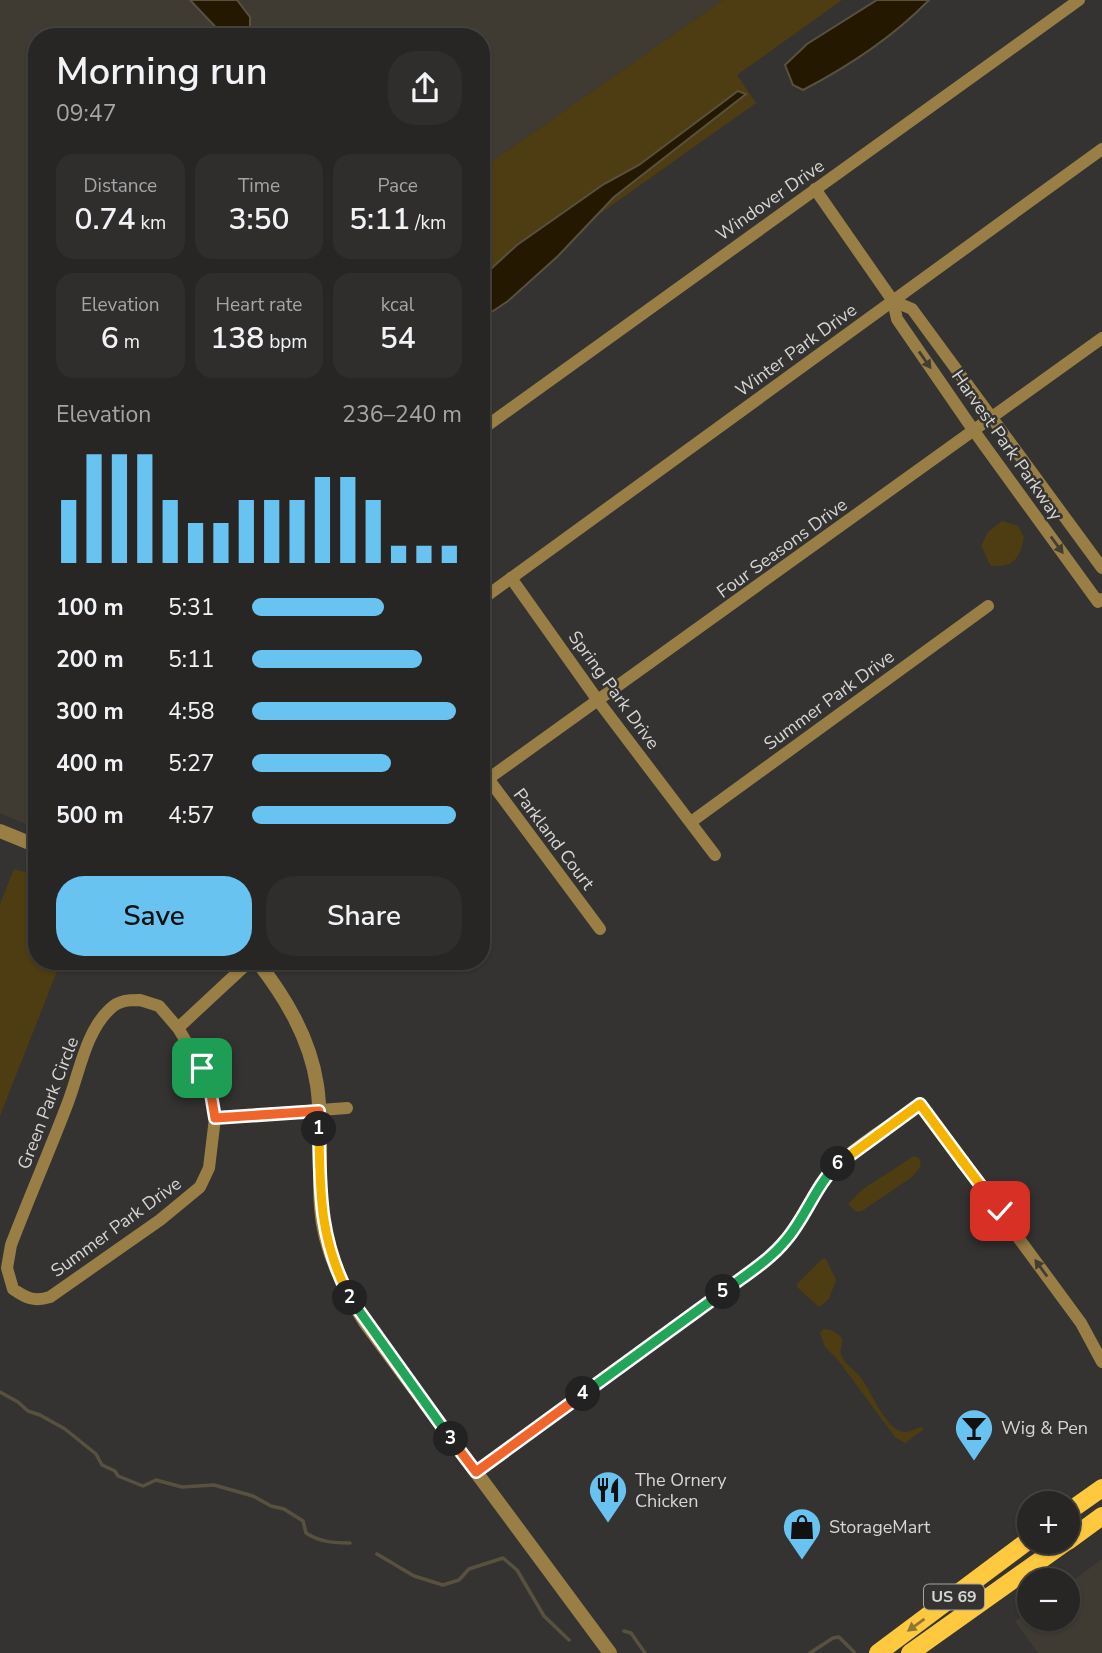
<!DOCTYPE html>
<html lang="en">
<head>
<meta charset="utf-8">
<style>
  body { margin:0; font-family:"Nunito Sans",sans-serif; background:#2f2e2d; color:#f1f3f6; height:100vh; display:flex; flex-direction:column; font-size:26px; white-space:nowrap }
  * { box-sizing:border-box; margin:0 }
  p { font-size:23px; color:#a4a5a7 }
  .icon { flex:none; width:38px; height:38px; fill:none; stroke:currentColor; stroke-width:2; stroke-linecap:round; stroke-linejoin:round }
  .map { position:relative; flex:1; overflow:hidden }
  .details { position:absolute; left:28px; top:28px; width:462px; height:942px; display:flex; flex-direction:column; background:#272625; border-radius:28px; box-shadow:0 2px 5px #0004,0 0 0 2px #434342 }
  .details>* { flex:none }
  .controls { position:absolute; left:1017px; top:1491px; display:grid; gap:14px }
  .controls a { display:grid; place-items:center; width:63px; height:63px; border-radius:50%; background:#272625; box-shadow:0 2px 5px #0004,0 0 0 2px #434342; font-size:35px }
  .pin { position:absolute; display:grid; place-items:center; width:60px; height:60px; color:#fff; margin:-30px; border-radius:14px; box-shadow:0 4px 10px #0006 }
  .km { position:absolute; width:35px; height:35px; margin:-18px; border-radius:50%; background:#222; color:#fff; font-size:19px; line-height:35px; text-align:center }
  .round { display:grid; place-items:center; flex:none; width:74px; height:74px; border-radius:28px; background:#2f2e2d }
  .overview { display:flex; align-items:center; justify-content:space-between; height:119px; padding:0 28px }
  h1 { font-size:38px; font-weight:600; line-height:52px }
  .metrics { display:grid; grid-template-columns:repeat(3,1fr); gap:10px; height:119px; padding:7px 28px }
  .metrics div { display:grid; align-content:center; border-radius:18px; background:#2f2e2d; text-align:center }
  .metrics b { font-size:30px; font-weight:600 }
  .metrics small { font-size:19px; font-weight:400 }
  .metrics p { font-size:19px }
  .chart { height:196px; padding:14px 28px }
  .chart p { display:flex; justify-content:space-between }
  .chart svg { width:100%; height:126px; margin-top:7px; stroke:#69c3f1; stroke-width:6 }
  .primary-button { display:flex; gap:14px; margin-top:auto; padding:14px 28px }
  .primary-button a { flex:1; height:80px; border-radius:28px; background:#69c3f1; color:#111; font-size:28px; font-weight:600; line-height:80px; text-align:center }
  .primary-button a+a { background:#2f2e2d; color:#f1f3f6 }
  ul { padding:0 28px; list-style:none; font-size:23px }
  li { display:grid; grid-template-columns:112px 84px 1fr; align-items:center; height:52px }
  li i { height:18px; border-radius:9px; background:#69c3f1 }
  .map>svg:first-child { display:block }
  .built { fill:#3f3b33 }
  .green { fill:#4e3d12 }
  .water { fill:#241800; stroke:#595140; stroke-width:2 }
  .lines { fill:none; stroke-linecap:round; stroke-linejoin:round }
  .stream { stroke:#595140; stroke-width:3.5 }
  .minor { stroke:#997f45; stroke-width:12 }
  .tertiary { stroke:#997f45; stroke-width:14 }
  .primary { stroke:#ffc93f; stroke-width:18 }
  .oneway { fill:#433e34 }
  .oneway2 { fill:#8f7637 }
  .split-1-casing { stroke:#fff; stroke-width:14 }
  .split-2-casing { stroke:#fff; stroke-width:14 }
  .split-3-casing { stroke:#fff; stroke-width:14 }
  .split-4-casing { stroke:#fff; stroke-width:14 }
  .split-5-casing { stroke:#fff; stroke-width:14 }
  .split-6-casing { stroke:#fff; stroke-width:14 }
  .split-7-casing { stroke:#fff; stroke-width:14 }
  .split-8-casing { stroke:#fff; stroke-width:14 }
  .split-1 { stroke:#f0652b; stroke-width:9 }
  .split-2 { stroke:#f5b400; stroke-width:9 }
  .split-3 { stroke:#22a559; stroke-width:9 }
  .split-4 { stroke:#f0652b; stroke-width:9 }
  .split-5 { stroke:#22a559; stroke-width:9 }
  .split-6 { stroke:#22a559; stroke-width:9 }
  .split-7 { stroke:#f5b400; stroke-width:9 }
  .split-8 { stroke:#f5b400; stroke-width:9 }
  .labels { text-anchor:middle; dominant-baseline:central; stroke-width:5; stroke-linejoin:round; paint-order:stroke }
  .shield { fill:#343331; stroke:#a5a5a3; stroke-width:2 }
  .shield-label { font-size:16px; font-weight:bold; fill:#d6d6d4 }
  .street-label { font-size:18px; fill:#d6d6d4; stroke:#343331 }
  .poi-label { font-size:18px; fill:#d6d6d4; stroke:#343331; text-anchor:start }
</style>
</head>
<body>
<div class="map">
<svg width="1102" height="1653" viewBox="0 0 1102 1653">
  <rect width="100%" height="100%" fill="#343331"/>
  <g class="built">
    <path d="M0,0h723l-242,169v-132h-444v773l-7,16 -30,-13z"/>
    <path d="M1102,1559v94h-64l-23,-32 14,-9v7h39v-35z"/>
  </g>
  <g class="green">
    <path d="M723,0h119l-105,75 19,28 -275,195v-129z"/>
    <path d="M1002,521l16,5 6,11c-5,22 -9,30 -33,29l-10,-20 7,-14z"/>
    <path d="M14,869l23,6v86h24l-61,155v-212z"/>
    <path d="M914,1156l5,2 2,8 -9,11 -50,34 -5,1 -9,-8 15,-15z"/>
    <path d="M822,1259h4l10,21 -7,19 -10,8 -22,-20v-3z"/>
    <path d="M824,1329c6,0 11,2 15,6 7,5 0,13 2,20 5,11 14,15 21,24 9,13 23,47 38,52 7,3 14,-2 21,-4l3,2 -19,14 -10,-6 -57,-77 -13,-13 -5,-14z"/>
  </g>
  <g class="water">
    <path d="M190,0h47l13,17v20h-25z"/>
    <path d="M877,0h52c-36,37 -80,66 -126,90l-10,-5 -8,-20 22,-21z"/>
    <path d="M738,91l8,3 -132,103 -56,59 -50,45 -27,18v-41l36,-33 87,-61 35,-19z"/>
  </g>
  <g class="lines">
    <g class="stream">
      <path d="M0,1392l18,10 10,9 12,4 25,14 31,25 6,11 13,6 3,5 25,10 13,-6 26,7 32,-2 39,11 18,10 13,3 19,12 3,12c13,9 29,10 44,10"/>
      <path d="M377,1554l37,22 29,9 16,-5 10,-11 34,-11 14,12 27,46 25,24"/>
      <path d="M624,1631l7,2 14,20"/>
      <path d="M810,1653l23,-15 6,-1 15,15"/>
    </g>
    <g class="minor">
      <path d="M815,189l78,112 4,18 77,112 124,171 4,-3"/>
      <path d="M893,301l19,8 190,259"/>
      <path d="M481,430l598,-430"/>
      <path d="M511,578l88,124 116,153"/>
      <path d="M481,600l621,-451"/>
      <path d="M481,769l119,160"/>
      <path d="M481,784l621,-446"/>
      <path d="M691,822l297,-216"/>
      <path d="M140,1000l19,6 19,22 24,40 9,26 4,24 -6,50 -9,19 -40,33 -110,77c-16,5 -24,1 -37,-8l-6,-21 4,-23c18,-47 38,-93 56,-140 12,-30 18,-73 43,-96 9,-9 19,-9 30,-9z"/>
      <path d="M178,1028l72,-67"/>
      <path d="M215,1118l132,-10"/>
      <path d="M476,1472l292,-214c29,-25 40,-60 65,-88 22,-25 60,-46 87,-66l161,219 21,39"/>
    </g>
    <g class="tertiary">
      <path d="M0,831l37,15"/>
      <path d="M257,961c28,36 53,77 60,124 6,40 1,82 4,123 3,42 22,80 44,114l245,331"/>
    </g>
    <g class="primary">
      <path d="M1068,1512l34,-24"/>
      <path d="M1068,1541l34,-25"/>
      <path d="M878,1653l151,-113"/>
      <path d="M910,1653l156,-111"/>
    </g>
  </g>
  <defs><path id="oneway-solid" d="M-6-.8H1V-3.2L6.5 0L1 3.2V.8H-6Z" transform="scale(1.75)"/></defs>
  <g class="oneway">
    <use href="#oneway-solid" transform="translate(925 360) rotate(55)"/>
    <use href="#oneway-solid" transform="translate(1057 545) rotate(54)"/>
    <use href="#oneway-solid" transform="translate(1041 1268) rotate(-126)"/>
  </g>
  <use class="oneway2" href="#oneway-solid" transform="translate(916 1625) rotate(144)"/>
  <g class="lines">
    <g class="split-1-casing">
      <path id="split-1" d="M202,1068l9,26 4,24 104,-7v18"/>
    </g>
    <g class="split-2-casing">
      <path id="split-2" d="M319,1129c1,64 0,110 31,169"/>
    </g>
    <g class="split-3-casing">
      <path id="split-3" d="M350,1298l101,141"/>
    </g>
    <g class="split-4-casing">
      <path id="split-4" d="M451,1439l25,33 107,-78"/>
    </g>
    <g class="split-5-casing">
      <path id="split-5" d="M583,1394l140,-102"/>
    </g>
    <g class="split-6-casing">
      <path id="split-6" d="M723,1292c21,-16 46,-31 63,-52 20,-23 29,-54 52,-76"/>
    </g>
    <g class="split-7-casing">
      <path id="split-7" d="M838,1164l82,-60 43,58"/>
    </g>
    <g class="split-8-casing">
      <path id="split-8" d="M963,1162l37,49"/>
    </g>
    <use href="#split-1" class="split-1"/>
    <use href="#split-2" class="split-2"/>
    <use href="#split-3" class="split-3"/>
    <use href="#split-4" class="split-4"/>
    <use href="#split-5" class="split-5"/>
    <use href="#split-6" class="split-6"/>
    <use href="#split-7" class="split-7"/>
    <use href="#split-8" class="split-8"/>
  </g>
  <defs>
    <g id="bar-pin" transform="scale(2.0125)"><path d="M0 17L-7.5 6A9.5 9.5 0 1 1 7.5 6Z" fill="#69c3f1" stroke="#343331"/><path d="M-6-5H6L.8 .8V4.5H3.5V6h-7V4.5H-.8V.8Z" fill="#111"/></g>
    <g id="restaurant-pin" transform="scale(2.0125)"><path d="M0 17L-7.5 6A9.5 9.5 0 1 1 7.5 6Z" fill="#69c3f1" stroke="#343331"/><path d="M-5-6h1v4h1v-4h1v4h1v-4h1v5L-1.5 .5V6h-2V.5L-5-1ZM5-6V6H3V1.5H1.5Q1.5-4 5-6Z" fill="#111"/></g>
    <g id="shop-pin" transform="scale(2.0125)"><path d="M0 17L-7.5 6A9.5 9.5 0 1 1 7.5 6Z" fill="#69c3f1" stroke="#343331"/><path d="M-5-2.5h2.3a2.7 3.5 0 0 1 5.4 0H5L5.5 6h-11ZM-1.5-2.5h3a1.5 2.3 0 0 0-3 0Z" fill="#111"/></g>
  </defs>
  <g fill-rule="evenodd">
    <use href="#bar-pin" x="974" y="1428"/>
    <use href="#restaurant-pin" x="608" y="1490"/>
    <use href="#shop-pin" x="802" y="1527"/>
  </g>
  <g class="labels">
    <rect class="shield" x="924" y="1584.5" width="60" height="25" rx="5"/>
    <g class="shield-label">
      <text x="954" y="1597">US 69</text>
    </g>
    <g class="street-label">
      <text transform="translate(770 200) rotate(-35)">Windover Drive</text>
      <text transform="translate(796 350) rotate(-36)">Winter Park Drive</text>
      <text transform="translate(1007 445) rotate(55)">Harvest Park Parkway</text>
      <text transform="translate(782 548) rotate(-36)">Four Seasons Drive</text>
      <text transform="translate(614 690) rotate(54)">Spring Park Drive</text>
      <text transform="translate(829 700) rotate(-36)">Summer Park Drive</text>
      <text transform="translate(554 839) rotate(53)">Parkland Court</text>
      <text transform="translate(48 1103) rotate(-69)">Green Park Circle</text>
      <text transform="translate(116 1227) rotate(-36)">Summer Park Drive</text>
    </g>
    <g class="poi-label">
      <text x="1001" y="1428">Wig &amp; Pen</text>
      <text x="635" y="1480">The Ornery<tspan x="635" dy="21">Chicken</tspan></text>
      <text x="829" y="1527">StorageMart</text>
    </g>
  </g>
</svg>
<div class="controls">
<a>+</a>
<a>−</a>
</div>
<div class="pin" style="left:202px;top:1068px;background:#1e9e55"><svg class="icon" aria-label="arrive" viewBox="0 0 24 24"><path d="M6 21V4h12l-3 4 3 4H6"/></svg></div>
<div class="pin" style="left:1000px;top:1211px;background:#d93025"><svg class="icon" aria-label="check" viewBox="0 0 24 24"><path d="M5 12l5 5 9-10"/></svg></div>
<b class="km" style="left:319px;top:1129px">1</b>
<b class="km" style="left:350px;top:1298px">2</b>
<b class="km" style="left:451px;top:1439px">3</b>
<b class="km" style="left:583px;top:1394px">4</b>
<b class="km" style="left:723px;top:1292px">5</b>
<b class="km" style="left:838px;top:1164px">6</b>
<section class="details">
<div class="overview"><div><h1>Morning run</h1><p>09:47</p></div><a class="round"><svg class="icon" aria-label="share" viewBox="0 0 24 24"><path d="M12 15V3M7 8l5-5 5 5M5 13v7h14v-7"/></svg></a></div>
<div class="metrics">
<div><p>Distance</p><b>0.74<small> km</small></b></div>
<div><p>Time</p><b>3:50</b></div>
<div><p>Pace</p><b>5:11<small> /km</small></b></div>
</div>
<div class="metrics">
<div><p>Elevation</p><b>6<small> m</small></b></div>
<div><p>Heart rate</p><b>138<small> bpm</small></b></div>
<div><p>kcal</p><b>54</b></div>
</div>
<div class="chart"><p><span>Elevation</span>236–240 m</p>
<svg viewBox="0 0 160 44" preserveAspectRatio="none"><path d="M5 44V22M15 44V6M25 44V6M35 44V6M45 44V22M55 44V30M65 44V30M75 44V22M85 44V22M95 44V22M105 44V14M115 44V14M125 44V22M135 44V38M145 44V38M155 44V38"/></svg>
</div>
<ul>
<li><b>100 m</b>5:31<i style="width:63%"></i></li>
<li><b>200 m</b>5:11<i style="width:81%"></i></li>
<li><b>300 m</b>4:58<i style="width:97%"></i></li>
<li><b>400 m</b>5:27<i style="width:66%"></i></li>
<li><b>500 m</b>4:57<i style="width:97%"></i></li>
</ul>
<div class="primary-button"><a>Save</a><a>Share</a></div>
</section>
</div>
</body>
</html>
